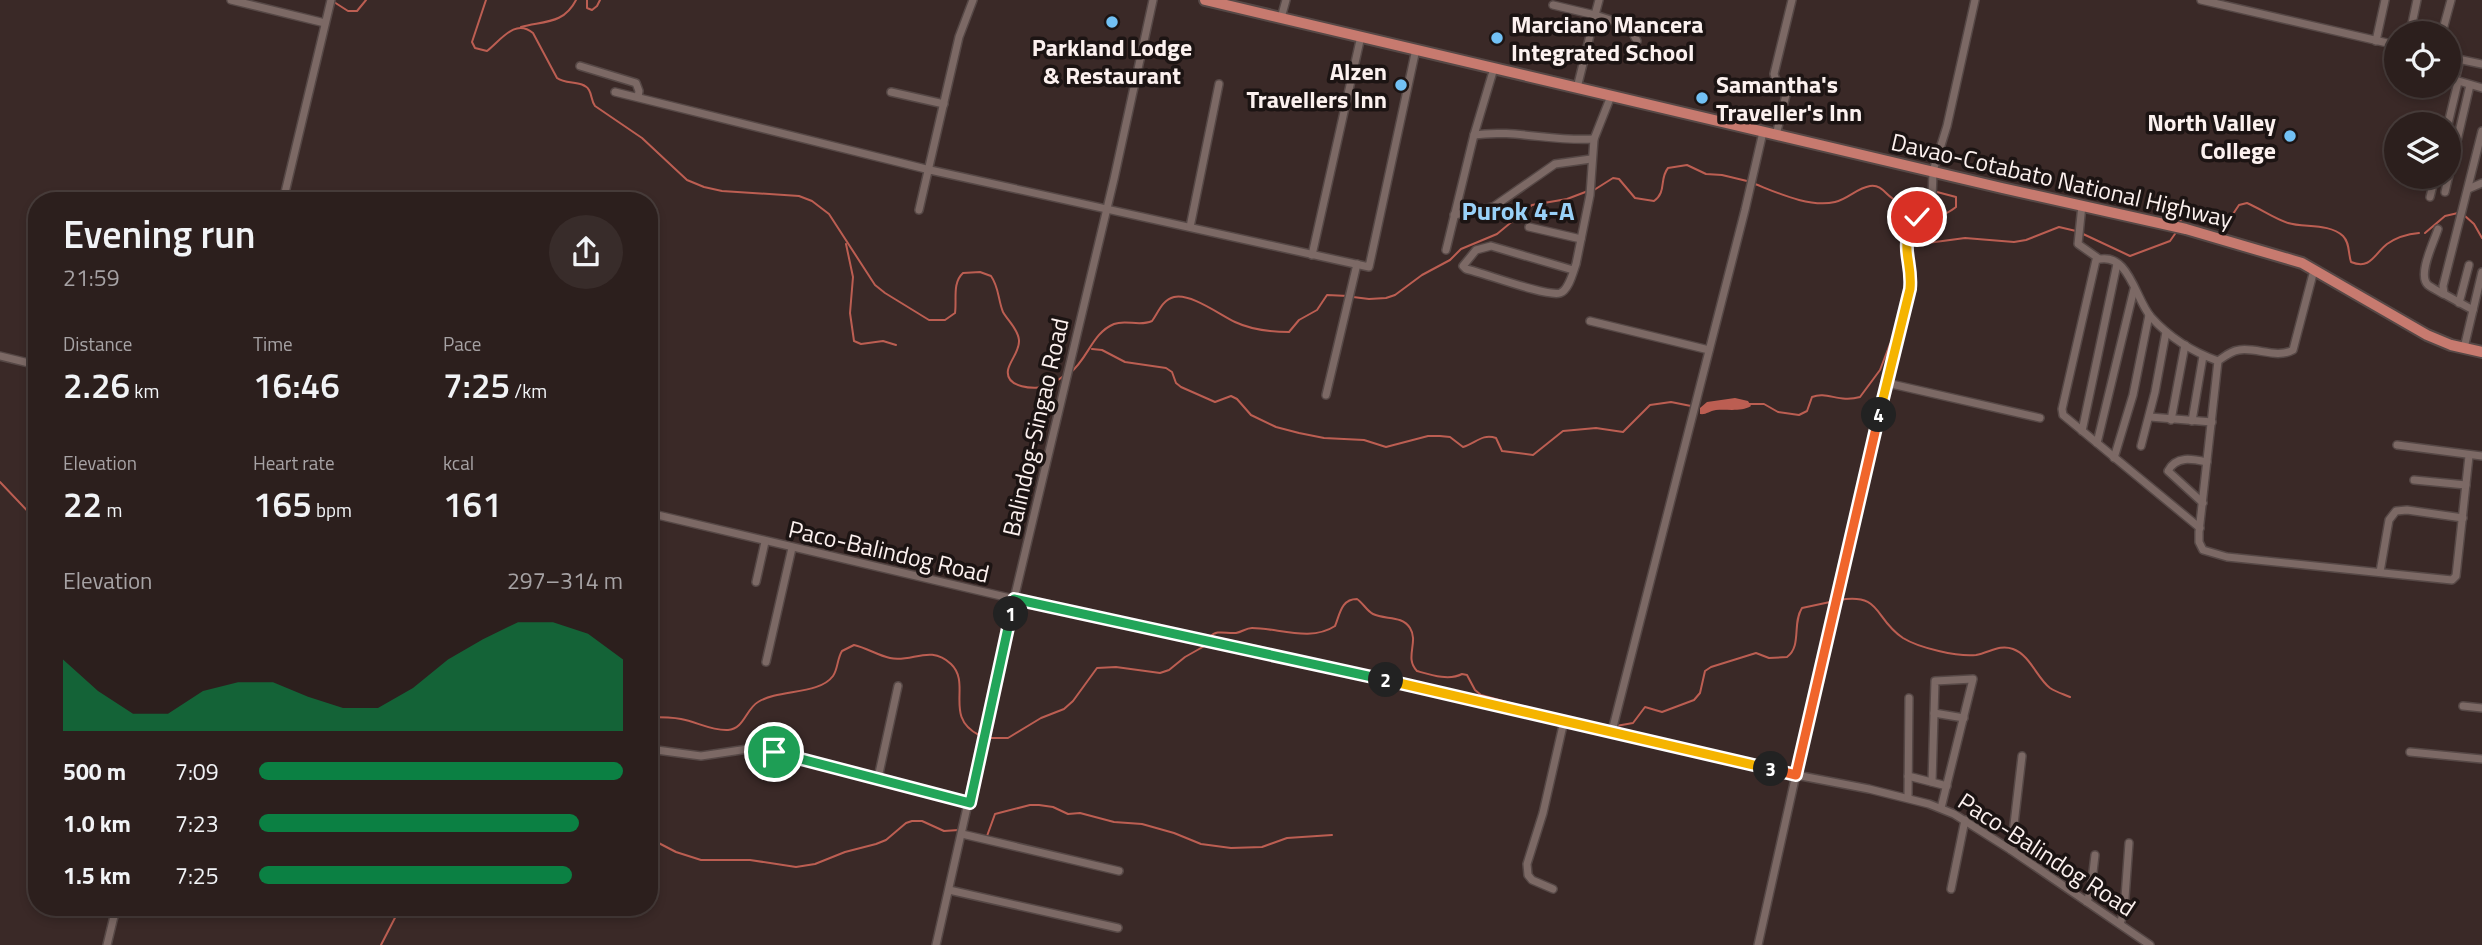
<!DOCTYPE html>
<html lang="en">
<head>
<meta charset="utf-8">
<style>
  body { margin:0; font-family:"Titillium Web",sans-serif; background:#382c2a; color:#f1f3f6; height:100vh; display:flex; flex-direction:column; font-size:26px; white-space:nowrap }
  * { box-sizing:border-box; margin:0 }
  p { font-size:23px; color:#a6a2a4 }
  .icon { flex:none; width:38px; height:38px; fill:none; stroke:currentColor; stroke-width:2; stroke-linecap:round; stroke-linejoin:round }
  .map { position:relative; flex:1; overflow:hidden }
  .drawer { position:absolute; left:28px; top:192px; width:630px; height:724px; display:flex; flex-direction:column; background:#2c1f1d; border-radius:28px; box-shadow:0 4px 10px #0003,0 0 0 2px #483d3b }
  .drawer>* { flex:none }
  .fabs { position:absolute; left:2384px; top:21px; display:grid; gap:14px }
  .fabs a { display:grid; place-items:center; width:77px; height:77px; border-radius:50%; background:#2c1f1d; box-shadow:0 4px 10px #0003,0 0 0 2px #483d3b; font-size:35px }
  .pin { position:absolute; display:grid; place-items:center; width:60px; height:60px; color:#fff; margin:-30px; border:4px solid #fff; border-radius:50%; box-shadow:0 2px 7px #0007 }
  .km { position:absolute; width:35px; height:35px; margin:-18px; border-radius:50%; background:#222; color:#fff; font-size:19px; line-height:35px; text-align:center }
  .round { display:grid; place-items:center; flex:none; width:74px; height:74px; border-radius:37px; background:#382c2a }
  .head { display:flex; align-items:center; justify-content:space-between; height:119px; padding:0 35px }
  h1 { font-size:38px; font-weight:600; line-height:52px }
  .figures { display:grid; grid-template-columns:repeat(3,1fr); gap:10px; height:119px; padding:7px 35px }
  .figures div { display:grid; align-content:center }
  .figures b { font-size:35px; font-weight:600 }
  .figures small { font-size:19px; font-weight:400 }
  .figures p { font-size:19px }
  .chart { height:196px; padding:14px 35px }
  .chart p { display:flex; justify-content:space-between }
  .chart svg { width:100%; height:126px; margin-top:7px; fill:#0b8043; opacity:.7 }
  ul { padding:0 35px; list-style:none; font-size:23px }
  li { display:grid; grid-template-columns:112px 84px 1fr; align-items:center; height:52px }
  li i { height:18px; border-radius:9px; background:#0b8043 }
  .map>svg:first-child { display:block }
  .water { fill:#bc5e52 }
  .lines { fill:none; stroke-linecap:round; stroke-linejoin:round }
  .stream { stroke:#bc5e52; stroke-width:2 }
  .minor-casing { stroke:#564846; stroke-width:10 }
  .highway-casing { stroke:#564846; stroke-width:14 }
  .minor { stroke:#7c6965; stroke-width:7 }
  .highway { stroke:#c77a6f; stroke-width:10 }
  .split-1-casing { stroke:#fff; stroke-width:14 }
  .split-2-casing { stroke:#fff; stroke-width:14 }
  .split-3-casing { stroke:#fff; stroke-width:14 }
  .split-4-casing { stroke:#fff; stroke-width:14 }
  .split-5-casing { stroke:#fff; stroke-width:14 }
  .split-1 { stroke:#22a559; stroke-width:9 }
  .split-2 { stroke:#22a559; stroke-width:9 }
  .split-3 { stroke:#f5b400; stroke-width:9 }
  .split-4 { stroke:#f0652b; stroke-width:9 }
  .split-5 { stroke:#f5b400; stroke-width:9 }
  .poi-dot { fill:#72c1f5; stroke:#1c1413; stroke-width:2.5 }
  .labels { text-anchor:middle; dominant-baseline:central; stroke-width:7; stroke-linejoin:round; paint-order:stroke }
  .poi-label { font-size:24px; font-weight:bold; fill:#fcf1ef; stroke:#1c1413; text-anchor:start }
  .street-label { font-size:24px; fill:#fcf1ef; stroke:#1c1413 }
  .neighbourhood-label { font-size:26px; font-weight:bold; fill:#99d1f8; stroke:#1c1413 }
</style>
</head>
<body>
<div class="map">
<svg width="2482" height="945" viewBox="0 0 2482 945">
  <rect width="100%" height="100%" fill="#3a2927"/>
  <path class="water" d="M1735,398l13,3 3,5c-10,6 -23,3 -35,4 -7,1 -10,5 -16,4v-6l7,-6z"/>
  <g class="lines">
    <g class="stream">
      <path d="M486,0l-14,42 3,6 12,3c14,-11 28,-33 46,-18l24,45c9,7 26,2 32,12 3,5 2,10 6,16l47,32 45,42 17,7 18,4 77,5 13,5 17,13 46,71 10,8 44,27h16l10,-7c2,-13 -3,-30 8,-40l17,-1 11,4c8,11 7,24 12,36 5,9 15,17 16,28 1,11 -9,20 -11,30 -3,18 27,20 39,16 7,-2 12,-7 18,-11"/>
      <path d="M587,0v8l5,2 5,-4 3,-6"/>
      <path d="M334,2l14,9h9l9,-11"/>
      <path d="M521,27c23,-6 43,-3 55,-27"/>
      <path d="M1755,184c23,9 55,24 80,18 13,-3 22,-14 35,-16 14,-2 16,12 28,15 10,2 20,-9 31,-9"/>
      <path d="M1594,190l19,-12 6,1 16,19 19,3c13,-9 5,-22 14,-33l19,-3 19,9 16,1 25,6"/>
      <path d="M1937,192l19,5v10c-13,11 -36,14 -42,31l6,6 45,-6 49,4 12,-2 33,-13 17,4"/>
      <path d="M2465,216l9,8 8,14"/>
      <path d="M2180,223l2,-8 6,-2 36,8 5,-1 10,-15 8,-2c14,6 26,15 41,20 16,5 41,0 55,13 7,7 5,17 8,26 20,8 23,-8 36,-18 10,-7 21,-10 32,-11"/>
      <path d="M2081,233l49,23 40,-15 7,-10"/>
      <path d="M2425,233l20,-17 13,-3"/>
      <path d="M846,244l7,33 -3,36 4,28 7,3 22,-3 13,4"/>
      <path d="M1353,297l16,2 17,-1 9,-3 27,-20 28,-15 11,-11 36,-15 35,-29 35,-6 21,-8"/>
      <path d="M1092,349l10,1 23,12 41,6 6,4 4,11 5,4 34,15 16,-6 6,3 14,16 25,12 23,6 25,5 40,2 22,7 42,-11h12l10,1 13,10c12,-3 19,-14 33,-9l6,13 31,4 30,-24 33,-3 27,4 27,-27 21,-3 20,4"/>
      <path d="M1070,373c18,-14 22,-40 44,-49 12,-5 25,3 38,-3 6,-8 10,-21 22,-24 17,-4 46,18 61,25 17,8 36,10 54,10l10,-12 18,-10 10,-15 21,1"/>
      <path d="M1749,404h15l14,8 21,3 8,-4 5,-14c15,-6 27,6 48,0l20,-27 10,-26"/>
      <path d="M0,482l37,39"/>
      <path d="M1839,600c44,-7 34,18 64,38 16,10 55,19 73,17 13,-2 23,-11 37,-6 17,6 24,29 37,39 6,4 13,6 20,9"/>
      <path d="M1210,637c7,-8 16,-3 26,-4 6,-1 10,-5 16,-5 26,0 59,14 83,-2 5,-12 6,-27 22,-27 6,4 10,12 16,15 12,6 29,1 37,14 9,14 -6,30 7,43 14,4 32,10 45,3l5,1 8,15 6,5 81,22 48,9"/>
      <path d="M649,717c11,0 22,0 32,2 16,3 31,12 47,11 16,-1 18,-21 30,-28 21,-13 61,-7 75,-26 5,-7 4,-17 9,-25l12,-6c13,3 23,10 36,13 22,5 40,-14 61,6 21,20 -8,53 28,71"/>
      <path d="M1616,726l17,-3 12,-16 17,5 32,-12 6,-7 5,-22 6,-4 45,-14 13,5 18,-1c15,-11 5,-34 15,-49l28,-6"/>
      <path d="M988,738h20l33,-20 23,-9 9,-8 24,-33 19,-1 44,6 9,-3 16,-13 23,-13"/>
      <path d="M985,836h2l8,-22 35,-9h9l14,2 15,7 12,-1 34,9 28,2 32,9 27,11 30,4 31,-1 25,-9 45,-3"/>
      <path d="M649,838l27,14 25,8h49l46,7 19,-3 30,-12 31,-8 10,-4 20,-17 6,-2h10l22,10 15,-1"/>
      <path d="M381,945l19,-37"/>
    </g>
    <g class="minor-casing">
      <g id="minor">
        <path d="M231,0l94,23"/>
        <path d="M2201,0l195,45"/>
        <path d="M1553,5l42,10 4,-15"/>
        <path d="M1281,18l5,-18"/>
        <path d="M2410,33l7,-33"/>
        <path d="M2442,33l9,-33"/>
        <path d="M2376,41l9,-41"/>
        <path d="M2448,57l34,7"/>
        <path d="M2460,59l-5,21 27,8"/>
        <path d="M580,66l56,17 3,8 -1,6"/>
        <path d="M1577,88l18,-73 34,11 8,15"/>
        <path d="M615,92l315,78 439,97 47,-218"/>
        <path d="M891,92l53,12"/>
        <path d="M2448,124l10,-42"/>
        <path d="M1474,135c40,-6 79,7 120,4"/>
        <path d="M1776,135l11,-44 -1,-5 -10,-6 -2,-6 18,-74"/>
        <path d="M2468,189l14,-6"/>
        <path d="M2445,192l25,-107"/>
        <path d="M2430,197l5,-20"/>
        <path d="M283,201l48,-201"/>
        <path d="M2082,205l-4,39 20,14"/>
        <path d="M919,210l40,-173 14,-37"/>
        <path d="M1454,215l39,-8 62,-43 36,-5"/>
        <path d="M1190,227l29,-143"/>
        <path d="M1529,227l52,12"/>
        <path d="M2438,229c-4,13 -21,46 -10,56 4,3 10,6 15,9"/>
        <path d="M1446,250l28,-115 20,-67"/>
        <path d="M1312,255l49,-219"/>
        <path d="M1573,270l-82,-24 -15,4 -13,16 3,3c18,4 80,28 94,24 9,-3 13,-21 16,-29l14,-69 4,-56 17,-43"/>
        <path d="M2314,270l-21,80c-16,9 -37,-3 -54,0 -8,1 -14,6 -21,11l-19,171v10l4,8 24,7 225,23 4,-4 13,-120"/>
        <path d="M2459,303l10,-38"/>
        <path d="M2473,310l-29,-16 -1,-8 39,-155"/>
        <path d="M1590,321l119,29"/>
        <path d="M2464,348l18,-76"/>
        <path d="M0,356l37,9"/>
        <path d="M1887,383l153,35"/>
        <path d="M1326,395l31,-131"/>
        <path d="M2150,417l62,5"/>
        <path d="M2171,420l14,-75"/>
        <path d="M2192,421l11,-65"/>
        <path d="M2082,431l35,-167"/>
        <path d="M2097,443l37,-154"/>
        <path d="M2397,445l85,11"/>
        <path d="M2141,446l14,-54 11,-60"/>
        <path d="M2114,458l19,-63 16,-80"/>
        <path d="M2414,480l52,5"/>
        <path d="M2203,503l-35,-32c8,-16 25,-12 39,-9"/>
        <path d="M649,513l365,86 247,52 535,124 73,14 60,15 25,10 57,36 139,95"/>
        <path d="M2200,528l-137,-113 -1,-6 34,-149c33,-10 39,39 55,57 18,20 42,35 67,44"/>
        <path d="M2380,572l9,-52 7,-9 11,-1 56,8"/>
        <path d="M756,582l9,-40"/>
        <path d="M766,662l26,-114"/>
        <path d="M2463,706l19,2"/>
        <path d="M1934,713l30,5"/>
        <path d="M1612,731l133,-521 18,-78"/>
        <path d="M649,749l52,7 47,-7h16l206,54"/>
        <path d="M2410,752l72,7"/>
        <path d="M1908,776l39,10"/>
        <path d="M878,778l20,-92"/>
        <path d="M1932,782l3,-101 38,-2 -32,129"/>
        <path d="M1908,798l1,-100"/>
        <path d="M962,834l157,37"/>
        <path d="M2011,850l11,-94"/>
        <path d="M1553,889l-21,-9 -4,-5 -1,-11 16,-51 21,-92"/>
        <path d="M1951,889l14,-69"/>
        <path d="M949,890l169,38"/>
        <path d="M2087,902l4,-13 4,-34"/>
        <path d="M2120,924l4,-13 5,-68"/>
        <path d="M107,945l9,-37"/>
        <path d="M936,945l78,-346 100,-420 39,-179"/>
        <path d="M1758,945l86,-386 66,-270 1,-20 -6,-22 2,-11 10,-19 15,-18 1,-28 14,-45 28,-126"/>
      </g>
    </g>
    <g class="highway-casing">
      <path id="highway" d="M1205,0l797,188 184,41 116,34 125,72 24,10 31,7"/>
    </g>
    <use href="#minor" class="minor"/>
    <use href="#highway" class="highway"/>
  </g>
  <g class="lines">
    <g class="split-1-casing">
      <path id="split-1" d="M774,752l196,51 41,-189"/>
    </g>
    <g class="split-2-casing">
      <path id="split-2" d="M1011,614l3,-15 372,81"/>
    </g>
    <g class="split-3-casing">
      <path id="split-3" d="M1386,680l385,89"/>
    </g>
    <g class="split-4-casing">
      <path id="split-4" d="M1771,769l25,6 83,-360"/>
    </g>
    <g class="split-5-casing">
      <path id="split-5" d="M1879,415l31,-126c3,-31 -13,-41 7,-72"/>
    </g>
    <use href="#split-1" class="split-1"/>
    <use href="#split-2" class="split-2"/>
    <use href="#split-3" class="split-3"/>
    <use href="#split-4" class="split-4"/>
    <use href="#split-5" class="split-5"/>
  </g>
  <g class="poi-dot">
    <circle cx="1112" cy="22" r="7"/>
    <circle cx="1497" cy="38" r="7"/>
    <circle cx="1401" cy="85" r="7"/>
    <circle cx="1702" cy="98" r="7"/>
    <circle cx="2290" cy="136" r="7"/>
  </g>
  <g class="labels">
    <g class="poi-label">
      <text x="1511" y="24">Marciano Mancera<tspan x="1511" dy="28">Integrated School</tspan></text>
      <text x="1112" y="47" text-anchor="middle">Parkland Lodge<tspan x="1112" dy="28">&amp; Restaurant</tspan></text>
      <text x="1387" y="71" text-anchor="end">Alzen<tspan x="1387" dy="28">Travellers Inn</tspan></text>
      <text x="1716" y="84">Samantha's<tspan x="1716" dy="28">Traveller's Inn</tspan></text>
      <text x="2276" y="122" text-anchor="end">North Valley<tspan x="2276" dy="28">College</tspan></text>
    </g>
    <g class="street-label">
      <text transform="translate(2062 180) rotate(13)">Davao-Cotabato National Highway</text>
      <text transform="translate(1035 427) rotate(-77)">Balindog-Singao Road</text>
      <text transform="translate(889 551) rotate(13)">Paco-Balindog Road</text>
      <text transform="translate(2047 854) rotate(33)">Paco-Balindog Road</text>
    </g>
    <g class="neighbourhood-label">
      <text x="1518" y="210">Purok 4-A</text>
    </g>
  </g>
</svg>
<div class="fabs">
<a><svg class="icon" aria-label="locate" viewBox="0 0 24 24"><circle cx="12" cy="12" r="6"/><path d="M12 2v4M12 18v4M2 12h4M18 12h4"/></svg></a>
<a><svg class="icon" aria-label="layers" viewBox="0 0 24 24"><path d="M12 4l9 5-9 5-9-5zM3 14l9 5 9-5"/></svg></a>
</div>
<div class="pin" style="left:774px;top:752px;background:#1e9e55"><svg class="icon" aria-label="arrive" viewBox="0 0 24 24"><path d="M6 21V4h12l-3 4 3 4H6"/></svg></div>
<div class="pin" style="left:1917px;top:217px;background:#d93025"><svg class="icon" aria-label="check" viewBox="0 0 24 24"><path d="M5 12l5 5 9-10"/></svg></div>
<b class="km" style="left:1011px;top:614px">1</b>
<b class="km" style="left:1386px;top:680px">2</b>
<b class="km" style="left:1771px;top:769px">3</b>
<b class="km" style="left:1879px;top:415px">4</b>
<section class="drawer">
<div class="head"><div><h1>Evening run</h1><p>21:59</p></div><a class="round"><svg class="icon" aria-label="share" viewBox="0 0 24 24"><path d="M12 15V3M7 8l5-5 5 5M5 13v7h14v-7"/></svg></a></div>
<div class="figures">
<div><p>Distance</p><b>2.26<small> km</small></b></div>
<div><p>Time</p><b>16:46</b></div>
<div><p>Pace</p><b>7:25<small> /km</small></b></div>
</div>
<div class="figures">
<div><p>Elevation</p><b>22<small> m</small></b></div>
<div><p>Heart rate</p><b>165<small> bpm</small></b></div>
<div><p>kcal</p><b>161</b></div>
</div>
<div class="chart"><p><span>Elevation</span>297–314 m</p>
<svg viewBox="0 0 160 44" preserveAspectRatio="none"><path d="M0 44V19L10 30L20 38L30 38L40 30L50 27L60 27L70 32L80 36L90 36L100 29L110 19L120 12L130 6L140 6L150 10L160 19V44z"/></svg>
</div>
<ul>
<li><b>500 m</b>7:09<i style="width:100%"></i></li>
<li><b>1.0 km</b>7:23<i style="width:88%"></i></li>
<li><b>1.5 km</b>7:25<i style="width:86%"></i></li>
</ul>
</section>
</div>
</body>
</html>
